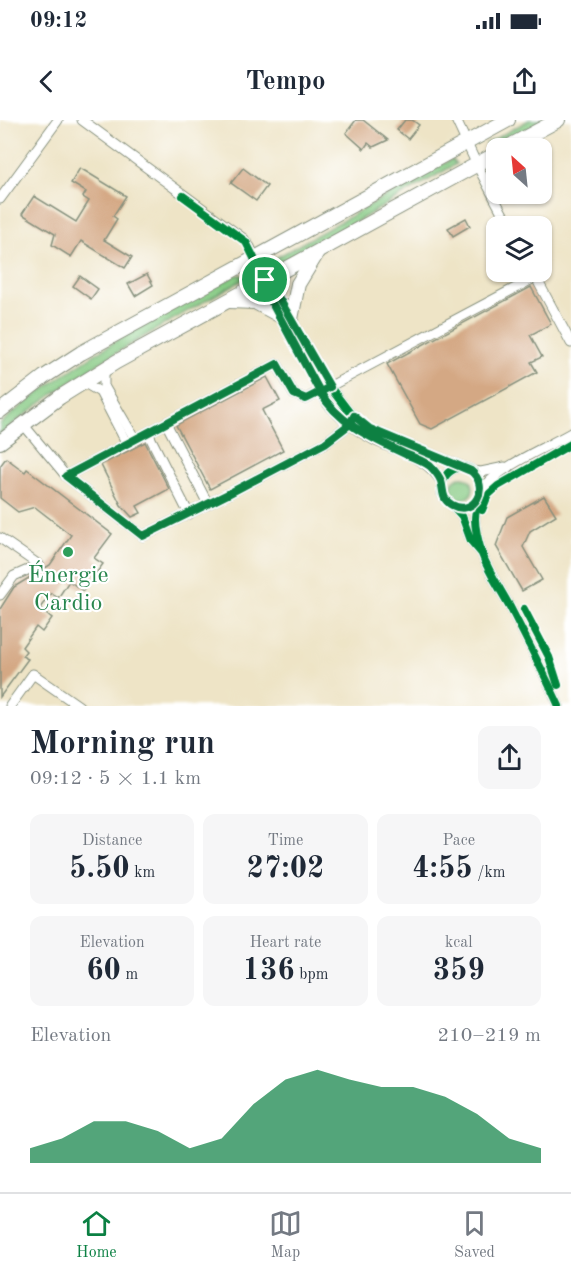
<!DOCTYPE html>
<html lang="en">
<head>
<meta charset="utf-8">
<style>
  body { margin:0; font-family:"Old Standard TT",serif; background:#f6f6f7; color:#1f2937; height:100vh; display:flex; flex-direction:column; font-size:22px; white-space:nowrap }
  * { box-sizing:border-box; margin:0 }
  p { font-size:20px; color:#747a83 }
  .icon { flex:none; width:33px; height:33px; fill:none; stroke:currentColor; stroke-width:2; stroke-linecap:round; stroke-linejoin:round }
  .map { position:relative; height:586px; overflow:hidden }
  .sheet { display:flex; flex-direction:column; background:#fff; flex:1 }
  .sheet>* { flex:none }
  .needle { width:39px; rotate:333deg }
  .controls { position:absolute; left:486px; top:18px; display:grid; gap:12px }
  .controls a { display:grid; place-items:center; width:66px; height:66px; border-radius:12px; background:#fff; box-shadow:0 2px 4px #0004; font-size:30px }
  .pin { position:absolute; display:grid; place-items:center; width:51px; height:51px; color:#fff; margin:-26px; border:3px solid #fff; border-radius:50%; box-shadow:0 2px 6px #0007 }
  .round { display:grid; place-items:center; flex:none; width:63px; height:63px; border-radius:12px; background:#f6f6f7 }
  .summary { display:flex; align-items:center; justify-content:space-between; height:102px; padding:0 30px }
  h1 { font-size:33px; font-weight:800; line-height:45px }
  .stats { display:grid; grid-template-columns:repeat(3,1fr); gap:9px; height:102px; padding:6px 30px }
  .stats div { display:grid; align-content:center; border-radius:12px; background:#f6f6f7; text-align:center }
  .stats b { font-size:30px; font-weight:800 }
  .stats small { font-size:16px; font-weight:400 }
  .stats p { font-size:16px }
  .chart { height:168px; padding:12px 30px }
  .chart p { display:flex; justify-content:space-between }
  .chart svg { width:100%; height:108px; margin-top:6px; fill:#0b8043; opacity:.7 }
  .status { display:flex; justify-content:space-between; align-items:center; height:42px; padding:0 30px; background:#fff; direction:ltr }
  .status svg { height:16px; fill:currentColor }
  header { display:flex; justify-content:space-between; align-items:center; height:78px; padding:0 30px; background:#fff; font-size:27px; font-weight:800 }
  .tabs { display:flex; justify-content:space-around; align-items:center; height:84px; border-top:2px solid #e0e1e3; background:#fff; font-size:16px; color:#747a83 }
  .tabs a { display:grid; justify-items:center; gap:3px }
  .tabs .on { color:#0b8043 }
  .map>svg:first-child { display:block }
  .green { fill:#86ca83; stroke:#52845c; stroke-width:1.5 }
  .building { fill:#d4a884 }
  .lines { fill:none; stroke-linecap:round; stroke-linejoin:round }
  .minor-casing { stroke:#86907d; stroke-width:11 }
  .highway-casing { stroke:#86907d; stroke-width:16 }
  .minor { stroke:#fff; stroke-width:9 }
  .highway { stroke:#fff; stroke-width:14 }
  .cycleway-casing { stroke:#fff; stroke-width:11 }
  .cycleway { stroke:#00873e; stroke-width:8 }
  .route-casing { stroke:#fff; stroke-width:12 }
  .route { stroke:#0b8043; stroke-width:8 }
  .leisure-dot { fill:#2e9e5b; stroke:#fff; stroke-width:2 }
  .labels { text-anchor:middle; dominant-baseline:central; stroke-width:4.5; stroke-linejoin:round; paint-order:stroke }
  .leisure-label { font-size:24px; fill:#27864d; stroke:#fff }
</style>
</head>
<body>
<div class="status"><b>09:12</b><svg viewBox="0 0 49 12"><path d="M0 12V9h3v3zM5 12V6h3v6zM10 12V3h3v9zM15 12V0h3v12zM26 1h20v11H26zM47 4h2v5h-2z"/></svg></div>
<header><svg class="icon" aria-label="back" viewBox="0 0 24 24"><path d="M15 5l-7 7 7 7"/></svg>Tempo<svg class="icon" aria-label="share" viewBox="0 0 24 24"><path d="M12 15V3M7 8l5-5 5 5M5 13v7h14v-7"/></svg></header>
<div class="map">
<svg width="571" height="586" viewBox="0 0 571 586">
  <rect width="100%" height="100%" fill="#fff"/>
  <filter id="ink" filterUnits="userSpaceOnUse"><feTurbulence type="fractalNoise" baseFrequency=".0167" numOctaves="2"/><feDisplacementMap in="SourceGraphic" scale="12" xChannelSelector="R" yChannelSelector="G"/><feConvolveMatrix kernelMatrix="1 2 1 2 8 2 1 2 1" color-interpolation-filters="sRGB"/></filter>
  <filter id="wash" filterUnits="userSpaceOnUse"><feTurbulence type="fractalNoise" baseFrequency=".008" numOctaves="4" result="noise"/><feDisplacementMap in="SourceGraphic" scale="24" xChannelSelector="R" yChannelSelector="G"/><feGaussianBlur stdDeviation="1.35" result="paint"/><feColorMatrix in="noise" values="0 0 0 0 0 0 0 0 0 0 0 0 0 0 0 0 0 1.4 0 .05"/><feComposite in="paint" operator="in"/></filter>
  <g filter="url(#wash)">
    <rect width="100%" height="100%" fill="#eee4c6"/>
    <g class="green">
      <path d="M529,0h16l-50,27 -8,1 -1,-4z"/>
      <path d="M452,39l4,5 -112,65 -68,36 -2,-5 5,-4z"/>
      <path d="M236,155h6l2,4c-84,48 -170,94 -244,156v-11c71,-61 154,-107 236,-149z"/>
      <circle cx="462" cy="368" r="11"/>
    </g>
    <g id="blocks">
      <g class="building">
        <path d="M356,0h7l25,20 -15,7 -5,-4 -4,6 -18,-16z"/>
        <path d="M405,0h7l7,5 -11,14 -11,-9z"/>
        <path d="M80,48l46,28 -13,20 4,3 -13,21 28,17 -7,11 -44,-27 -10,16 -19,-12 3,-11 -33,-20 12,-18 42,26 13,-21 -6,-4 3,-5 -15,-9z"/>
        <path d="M243,48l24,18 -11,15 -25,-18z"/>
        <path d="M466,98l4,8 -17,10 -5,-8z"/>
        <path d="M147,154l6,11 -18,11 -7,-12z"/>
        <path d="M80,156l18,13 -7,10 -18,-13z"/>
        <path d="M531,167l20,37 -21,11 12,22 -11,5 6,10 -105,57 -12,-5 -33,-60z"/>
        <path d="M267,257l13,24 -18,9 21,40 -73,39 -34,-64z"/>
        <path d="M145,322l24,47 -32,17 4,7 -9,4 -11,-12 -20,-40z"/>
        <path d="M6,338l19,14 2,-3 85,65 -18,24 9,6 -20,27 -14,-10 -11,17 -7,-5 -11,15 12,10 -10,14 -6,-5 -14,20 4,4 -4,5 6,3 -28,38v-88l14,-22 36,-22 21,-30 -36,-28 -17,5 -18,-14v-32z"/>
        <path d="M544,376l12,19 -26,16 -7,16 19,33 -20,11 -26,-45 11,-29z"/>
      </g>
    </g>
  </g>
  <g filter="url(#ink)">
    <use href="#blocks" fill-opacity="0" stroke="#86907d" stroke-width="1.5"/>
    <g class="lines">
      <g class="minor-casing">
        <g id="minor">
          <path d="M82,0l162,119 6,8 15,33 8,8 57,99 19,25 21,17 96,39"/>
          <path d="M456,0l21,45 32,61"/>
          <path d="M0,79l58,-79"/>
          <path d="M534,154l37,69"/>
          <path d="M265,160v10l63,114c13,15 30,28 48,37 26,12 50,16 66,41"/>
          <path d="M104,249v17l31,53"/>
          <path d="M83,262l17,10 27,52"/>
          <path d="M166,303l42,81"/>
          <path d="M23,304l43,52 77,60 85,-42 97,-51 25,-19 4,-8"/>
          <path d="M148,313l41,81"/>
          <path d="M472,351l9,1 24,-5"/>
          <path d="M66,356l211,-112 17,30 12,5 230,-122"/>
          <path d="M480,372c19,-26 63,-43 91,-59"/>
          <path d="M0,418l39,27"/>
          <path d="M483,435l-12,-14 -9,-25 -20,-22c-5,-24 26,-38 36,-16 6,13 -3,27 -3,41 0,11 4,25 7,35 7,19 19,36 28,53 17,33 34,66 49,99"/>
          <path d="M0,475l14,-19 25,-11"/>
          <path d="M10,586l23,-32 46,32"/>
        </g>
      </g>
      <g class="highway-casing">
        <g id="highway">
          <path d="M506,28l52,-28"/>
          <path d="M229,181l26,1 24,13"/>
          <path d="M291,199l7,-35 19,-31"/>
          <path d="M0,291l44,-34 37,-24 427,-233"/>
          <path d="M0,322l60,-45 56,-35 380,-208"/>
        </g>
      </g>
      <use href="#minor" class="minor"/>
      <use href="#highway" class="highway"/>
      <g class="cycleway-casing">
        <g id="cycleway">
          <path d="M183,76l63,46 19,38 8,8 57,99 19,25 21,17 96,39"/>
          <path d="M482,390l6,-15 10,-9 73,-42"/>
          <path d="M483,435l-12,-14 -9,-25 -20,-22c-5,-24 26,-38 36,-16 6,13 -3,27 -3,41 0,11 4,25 7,35 7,19 19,36 28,53 17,33 34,66 49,99"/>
          <path d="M524,489l25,48 9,28"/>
        </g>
      </g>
      <use href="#cycleway" class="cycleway"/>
    </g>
  </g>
  <g class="lines" filter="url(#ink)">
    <g class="route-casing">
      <path id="route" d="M265,160v10l55,102 -14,7 -12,-5 -17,-30 -211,112 77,60 85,-42 97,-51 25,-19 4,-8 16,13 101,42c20,16 3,46 -19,34 -11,-6 -8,-14 -11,-24 -2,-5 -7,-11 -11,-15 -7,-5 -17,-9 -25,-12 -33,-16 -66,-30 -85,-62l10,-5 -57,-99 -8,-8"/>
    </g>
    <use href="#route" class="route"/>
  </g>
  <circle class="leisure-dot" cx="68" cy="432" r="6"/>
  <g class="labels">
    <g class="leisure-label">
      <text x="68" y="456">Énergie<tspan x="68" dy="28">Cardio</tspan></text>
    </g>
  </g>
</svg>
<div class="controls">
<a><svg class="needle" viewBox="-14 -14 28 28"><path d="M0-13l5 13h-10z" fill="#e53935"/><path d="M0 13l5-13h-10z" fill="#747a83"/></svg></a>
<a><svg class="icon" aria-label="layers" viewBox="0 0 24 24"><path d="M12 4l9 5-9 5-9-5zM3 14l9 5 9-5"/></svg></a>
</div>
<div class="pin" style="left:265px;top:160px;background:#1e9e55"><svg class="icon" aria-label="arrive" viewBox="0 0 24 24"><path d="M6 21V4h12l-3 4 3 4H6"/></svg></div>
</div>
<section class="sheet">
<div class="summary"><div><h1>Morning run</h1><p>09:12 · 5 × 1.1 km</p></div><a class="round"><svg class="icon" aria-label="share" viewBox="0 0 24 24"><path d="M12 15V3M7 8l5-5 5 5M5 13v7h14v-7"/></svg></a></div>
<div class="stats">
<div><p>Distance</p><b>5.50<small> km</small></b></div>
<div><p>Time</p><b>27:02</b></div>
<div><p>Pace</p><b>4:55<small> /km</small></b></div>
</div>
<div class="stats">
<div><p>Elevation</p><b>60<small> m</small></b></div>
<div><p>Heart rate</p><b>136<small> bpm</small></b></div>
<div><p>kcal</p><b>359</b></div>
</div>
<div class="chart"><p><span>Elevation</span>210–219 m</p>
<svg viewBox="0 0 160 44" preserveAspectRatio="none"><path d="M0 44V38L10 34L20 27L30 27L40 31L50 38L60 34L70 20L80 10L90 6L100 10L110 13L120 13L130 17L140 24L150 34L160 38V44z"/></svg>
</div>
</section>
<nav class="tabs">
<a class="on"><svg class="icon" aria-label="home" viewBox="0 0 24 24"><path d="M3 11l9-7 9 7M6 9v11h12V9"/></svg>Home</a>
<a><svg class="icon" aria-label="map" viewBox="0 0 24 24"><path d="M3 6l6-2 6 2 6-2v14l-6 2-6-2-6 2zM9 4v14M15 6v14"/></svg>Map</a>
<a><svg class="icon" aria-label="saved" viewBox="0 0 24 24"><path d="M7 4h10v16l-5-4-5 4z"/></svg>Saved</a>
</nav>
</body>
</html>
